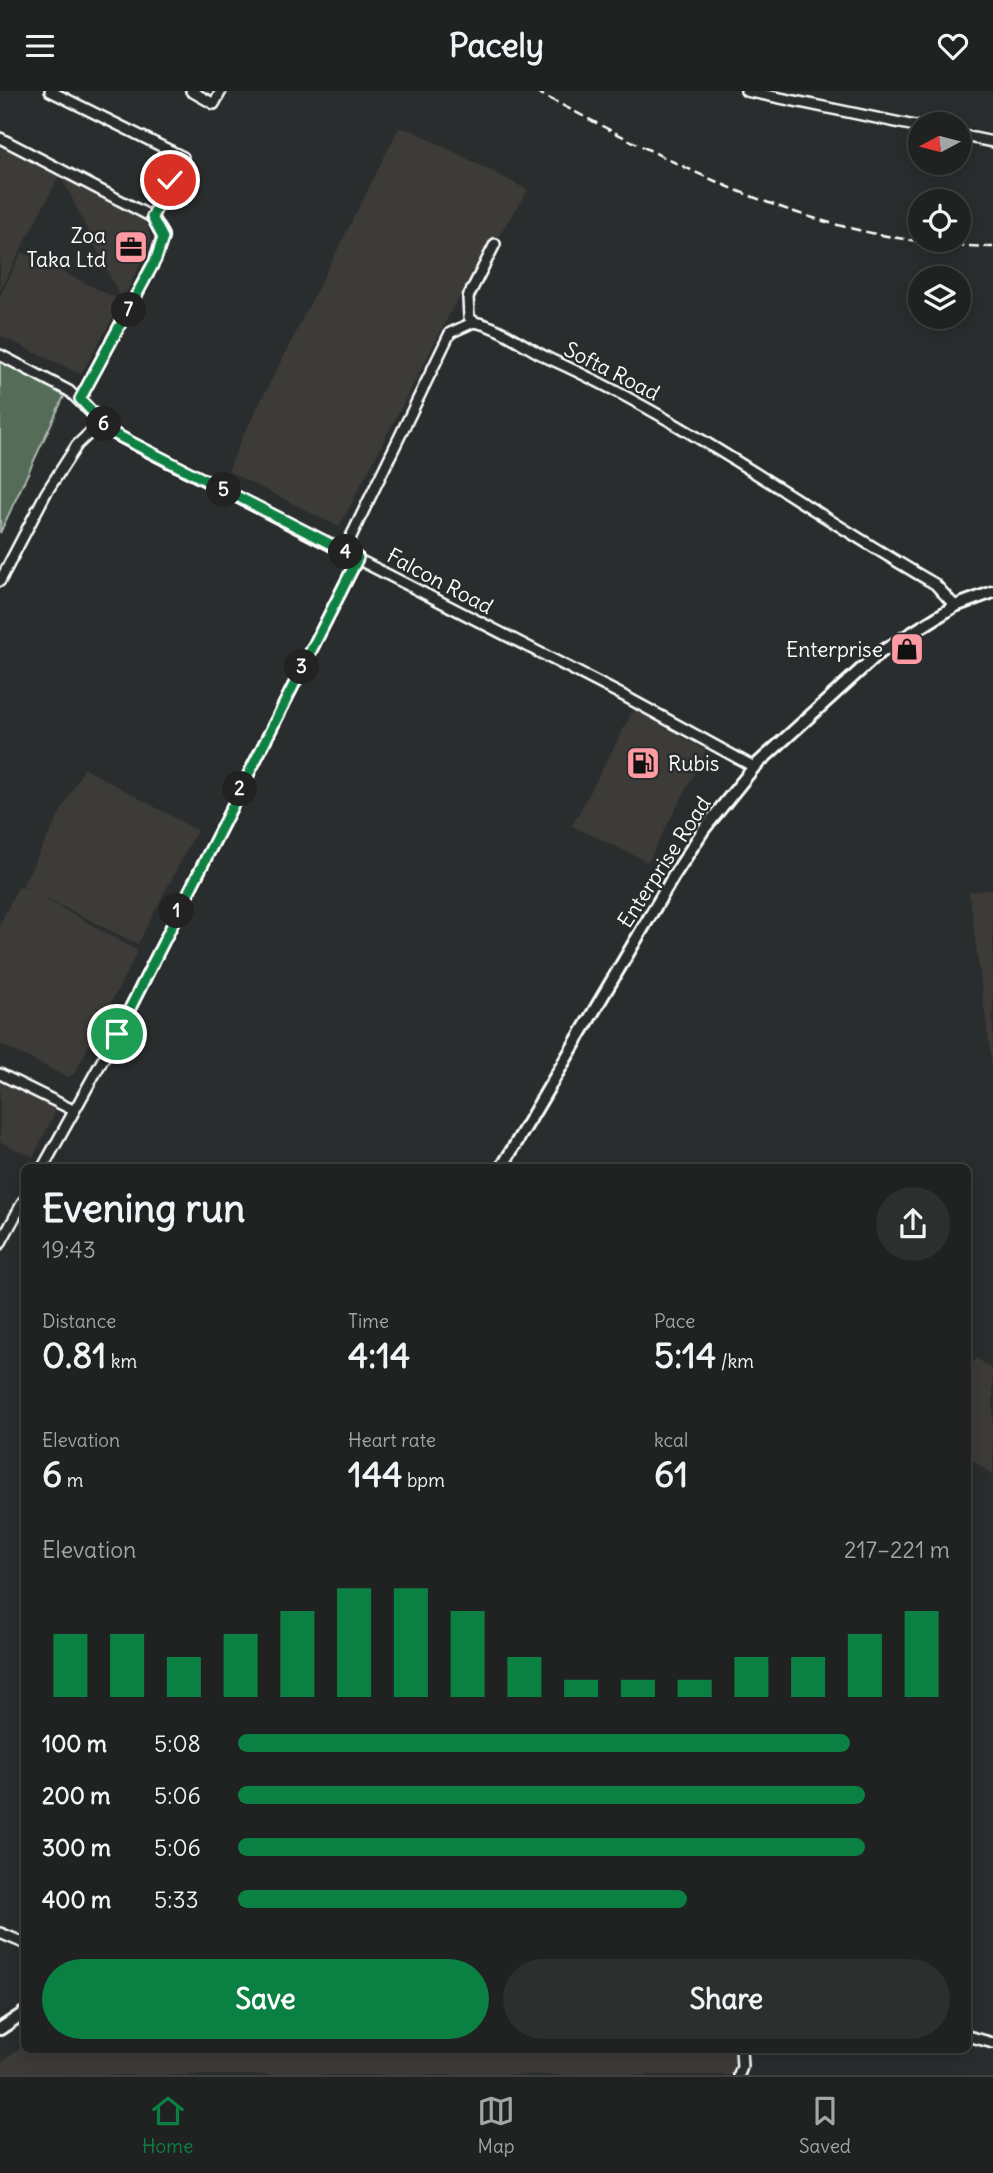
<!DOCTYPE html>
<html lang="en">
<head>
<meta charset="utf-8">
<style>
  body { margin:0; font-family:Delius,sans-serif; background:#2d2f2f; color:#f1f3f6; height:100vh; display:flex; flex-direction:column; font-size:26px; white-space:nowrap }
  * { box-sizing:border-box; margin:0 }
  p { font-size:23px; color:#a2a4a5 }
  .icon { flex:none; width:38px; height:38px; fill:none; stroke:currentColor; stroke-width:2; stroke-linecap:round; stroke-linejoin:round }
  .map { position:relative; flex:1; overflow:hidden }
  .panel { position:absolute; left:21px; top:1073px; width:950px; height:889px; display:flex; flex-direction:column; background:#202222; border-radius:10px; box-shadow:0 4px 18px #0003,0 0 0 2px #3d3f40 }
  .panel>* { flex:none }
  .needle { width:46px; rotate:263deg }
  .tools { position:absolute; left:908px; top:21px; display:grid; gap:14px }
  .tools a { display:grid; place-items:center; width:63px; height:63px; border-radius:50%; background:#202222; box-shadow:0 4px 18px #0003,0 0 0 2px #3d3f40; font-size:35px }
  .pin { position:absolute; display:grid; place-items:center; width:60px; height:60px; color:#fff; margin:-30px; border:4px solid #fff; border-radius:50%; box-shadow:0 2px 7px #0007 }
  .km { position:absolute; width:35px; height:35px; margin:-18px; border-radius:50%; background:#222; color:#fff; font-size:19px; line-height:35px; text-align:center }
  .round { display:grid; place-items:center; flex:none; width:74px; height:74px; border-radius:37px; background:#2d2f2f }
  .summary { display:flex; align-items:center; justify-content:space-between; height:119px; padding:0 21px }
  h1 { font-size:38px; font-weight:700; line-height:52px }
  .stats { display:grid; grid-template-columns:repeat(3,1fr); gap:10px; height:119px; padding:7px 21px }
  .stats div { display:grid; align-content:center }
  .stats b { font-size:35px; font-weight:700 }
  .stats small { font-size:19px; font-weight:400 }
  .stats p { font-size:19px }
  .chart { height:196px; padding:14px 21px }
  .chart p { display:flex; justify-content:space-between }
  .chart svg { width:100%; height:126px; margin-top:7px; stroke:#0b8043; stroke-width:6 }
  .cta { display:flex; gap:14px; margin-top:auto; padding:14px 21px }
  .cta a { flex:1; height:80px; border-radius:42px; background:#0b8043; color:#fff; font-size:28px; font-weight:700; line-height:80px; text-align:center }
  .cta a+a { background:#2d2f2f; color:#f1f3f6 }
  ul { padding:0 21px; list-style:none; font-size:23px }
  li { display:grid; grid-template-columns:112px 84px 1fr; align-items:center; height:52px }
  li i { height:18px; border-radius:9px; background:#0b8043 }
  header { display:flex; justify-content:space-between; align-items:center; height:91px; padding:0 21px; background:#202222; font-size:32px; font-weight:700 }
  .dock { display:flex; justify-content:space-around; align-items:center; height:98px; border-top:2px solid #3d3f40; background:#202222; font-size:19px; color:#a2a4a5 }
  .dock a { display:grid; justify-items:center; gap:4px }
  .dock .current { color:#0b8043 }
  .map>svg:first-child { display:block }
  .built { fill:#3c3a37 }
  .green { fill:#556c59; stroke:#aab6ac; stroke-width:2 }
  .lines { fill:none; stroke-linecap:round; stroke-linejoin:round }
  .minor-casing { stroke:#fff; stroke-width:14 }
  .major-casing { stroke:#fff; stroke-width:16 }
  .minor { stroke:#2a2d2e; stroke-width:9 }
  .major { stroke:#2a2d2e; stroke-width:10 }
  .rail { stroke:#fff; stroke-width:2.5; stroke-dasharray:10 5; stroke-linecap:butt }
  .route-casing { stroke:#fff; stroke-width:14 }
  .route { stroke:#0b8043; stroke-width:9 }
  .labels { text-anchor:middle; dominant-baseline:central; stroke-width:5; stroke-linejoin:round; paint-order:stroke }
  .poi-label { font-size:21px; fill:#fff; stroke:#2a2d2e; text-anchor:end }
  .street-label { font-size:21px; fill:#fff; stroke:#2a2d2e }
</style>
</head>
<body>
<header><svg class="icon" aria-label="menu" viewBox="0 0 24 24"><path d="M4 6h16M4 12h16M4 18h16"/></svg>Pacely<svg class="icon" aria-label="heart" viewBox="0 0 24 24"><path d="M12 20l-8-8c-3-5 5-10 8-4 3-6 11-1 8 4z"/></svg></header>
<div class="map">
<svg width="993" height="1984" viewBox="0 0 993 1984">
  <rect width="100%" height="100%" fill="#2a2d2e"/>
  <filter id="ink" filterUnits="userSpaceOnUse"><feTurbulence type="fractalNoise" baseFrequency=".0143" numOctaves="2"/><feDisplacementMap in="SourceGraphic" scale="14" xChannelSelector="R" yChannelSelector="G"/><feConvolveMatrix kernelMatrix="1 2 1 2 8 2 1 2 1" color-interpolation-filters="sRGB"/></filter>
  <g filter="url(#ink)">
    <g class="built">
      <path d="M399,37l12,2 117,60 -74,116 -115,221 -111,-56 12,-29z"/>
      <path d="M0,51l145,75 6,24 -29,61 -41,72 -81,-38v-40l22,-44 100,49 -62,-127 -60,116z"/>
      <path d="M634,618l72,42 -58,111 -76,-36z"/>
      <path d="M84,677l113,62 -59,114 -101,-50 101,57 -30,57 -6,3 -5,9 2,7 -25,47 -7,3 -67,-33v-120l18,-37 10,2 -6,-3z"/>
      <path d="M993,798v185l-24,-182z"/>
      <path d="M4,985l47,24 4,13 -22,44 -33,-15v-58z"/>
      <path d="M977,1267l16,12v106l-25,-20v-88z"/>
      <path d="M24,1954v4h718l-4,26h-738v-12z"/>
    </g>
    <path class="green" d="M0,269l67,30 -67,143z"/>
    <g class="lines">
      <g class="minor-casing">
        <g id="minor">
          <path d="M50,0l133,66 -31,60"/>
          <path d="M191,0l23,13 7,-13"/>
          <path d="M746,0l174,36"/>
          <path d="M959,44l34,7"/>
          <path d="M0,47l152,79 11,18 -10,29 -73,135"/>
          <path d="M474,231l-5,-5 -1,-20 27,-53"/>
          <path d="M0,264l69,36 42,41 34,18 481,247 128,70"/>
          <path d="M344,460l106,-218 24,-11c28,5 50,25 76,37 136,61 256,151 385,225l20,22"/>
          <path d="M0,490l46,-88 31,-48 25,-24"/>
          <path d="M0,983l73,36"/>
          <path d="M43,1076l74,-133 241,-476"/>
          <path d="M0,1153l24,-44"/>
          <path d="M0,1842l24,10"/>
          <path d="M968,1945l25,7"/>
          <path d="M739,1984l3,-8 -1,-18"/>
        </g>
      </g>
      <g class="major-casing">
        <g id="major">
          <path d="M502,1076l171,-290 31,-48 50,-62 124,-113 77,-48 38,-14"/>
          <path d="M0,1938l24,-16"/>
        </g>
      </g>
      <use href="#minor" class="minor"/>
      <use href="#major" class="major"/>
      <path class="rail" d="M535,0c154,80 279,152 458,156"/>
    </g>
  </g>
  <g class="lines" filter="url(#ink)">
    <g class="route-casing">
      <path id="route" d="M117,943l241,-476 -247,-126 -31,-33 76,-140 7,-21 -11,-21 18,-37"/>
    </g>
    <use href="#route" class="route"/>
  </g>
  <defs>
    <g id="office-square" transform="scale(1.75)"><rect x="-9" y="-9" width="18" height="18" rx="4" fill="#ff9aa2" stroke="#2a2d2e"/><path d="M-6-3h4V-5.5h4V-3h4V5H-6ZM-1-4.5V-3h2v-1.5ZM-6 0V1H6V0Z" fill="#111"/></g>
    <g id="shop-square" transform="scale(1.75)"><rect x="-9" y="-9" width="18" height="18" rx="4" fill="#ff9aa2" stroke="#2a2d2e"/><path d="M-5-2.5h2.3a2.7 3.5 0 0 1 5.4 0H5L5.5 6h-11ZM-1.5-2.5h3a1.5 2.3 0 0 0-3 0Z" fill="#111"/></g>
    <g id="fuel-square" transform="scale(1.75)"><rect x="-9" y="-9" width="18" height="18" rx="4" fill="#ff9aa2" stroke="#2a2d2e"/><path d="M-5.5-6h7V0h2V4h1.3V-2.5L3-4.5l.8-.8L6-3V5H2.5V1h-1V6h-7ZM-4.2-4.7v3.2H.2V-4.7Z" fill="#111"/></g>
  </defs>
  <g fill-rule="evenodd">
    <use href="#office-square" x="131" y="156"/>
    <use href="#shop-square" x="907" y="558"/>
    <use href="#fuel-square" x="643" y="672"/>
  </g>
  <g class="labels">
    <g class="poi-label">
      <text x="106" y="144">Zoa<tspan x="106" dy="24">Taka Ltd</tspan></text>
      <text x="883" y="558">Enterprise</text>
      <text x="668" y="672" text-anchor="start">Rubis</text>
    </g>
    <g class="street-label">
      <text transform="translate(612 280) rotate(27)">Softa Road</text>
      <text transform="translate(440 490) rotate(28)">Falcon Road</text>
      <text transform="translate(664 771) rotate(-57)">Enterprise Road</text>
    </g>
  </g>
</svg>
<div class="tools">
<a><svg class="needle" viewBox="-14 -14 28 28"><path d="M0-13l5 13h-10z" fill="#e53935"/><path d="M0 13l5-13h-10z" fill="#a2a4a5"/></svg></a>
<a><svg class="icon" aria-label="locate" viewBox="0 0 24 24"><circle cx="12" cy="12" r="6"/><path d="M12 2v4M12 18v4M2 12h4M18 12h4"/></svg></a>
<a><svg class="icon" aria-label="layers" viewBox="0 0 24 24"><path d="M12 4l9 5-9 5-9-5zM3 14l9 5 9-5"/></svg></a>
</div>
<div class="pin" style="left:117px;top:943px;background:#1e9e55"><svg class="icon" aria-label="arrive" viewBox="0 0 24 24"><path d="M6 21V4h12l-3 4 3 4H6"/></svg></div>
<div class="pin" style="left:170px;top:89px;background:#d93025"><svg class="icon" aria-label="check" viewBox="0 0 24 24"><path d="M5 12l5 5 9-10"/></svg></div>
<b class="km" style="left:177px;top:820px">1</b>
<b class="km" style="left:240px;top:698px">2</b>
<b class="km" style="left:302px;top:576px">3</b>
<b class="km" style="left:346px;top:461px">4</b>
<b class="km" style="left:224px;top:399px">5</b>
<b class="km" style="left:104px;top:333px">6</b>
<b class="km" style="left:129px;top:219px">7</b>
<section class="panel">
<div class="summary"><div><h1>Evening run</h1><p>19:43</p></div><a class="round"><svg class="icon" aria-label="share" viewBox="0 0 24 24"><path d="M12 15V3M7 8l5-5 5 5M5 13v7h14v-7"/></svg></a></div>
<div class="stats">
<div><p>Distance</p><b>0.81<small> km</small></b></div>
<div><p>Time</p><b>4:14</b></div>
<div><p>Pace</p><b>5:14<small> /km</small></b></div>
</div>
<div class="stats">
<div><p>Elevation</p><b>6<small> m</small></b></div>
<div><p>Heart rate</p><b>144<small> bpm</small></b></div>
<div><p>kcal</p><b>61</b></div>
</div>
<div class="chart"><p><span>Elevation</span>217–221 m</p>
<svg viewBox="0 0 160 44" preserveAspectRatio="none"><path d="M5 44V22M15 44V22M25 44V30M35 44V22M45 44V14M55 44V6M65 44V6M75 44V14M85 44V30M95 44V38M105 44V38M115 44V38M125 44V30M135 44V30M145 44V22M155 44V14"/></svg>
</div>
<ul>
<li><b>100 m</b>5:08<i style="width:86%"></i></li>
<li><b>200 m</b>5:06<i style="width:88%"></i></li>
<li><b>300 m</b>5:06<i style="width:88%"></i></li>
<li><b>400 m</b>5:33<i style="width:63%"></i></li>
</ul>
<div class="cta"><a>Save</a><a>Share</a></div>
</section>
</div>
<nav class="dock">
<a class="current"><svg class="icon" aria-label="home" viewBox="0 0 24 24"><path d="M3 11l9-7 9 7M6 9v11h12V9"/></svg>Home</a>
<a><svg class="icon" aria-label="map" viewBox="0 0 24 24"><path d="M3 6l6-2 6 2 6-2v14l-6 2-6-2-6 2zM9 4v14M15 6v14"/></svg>Map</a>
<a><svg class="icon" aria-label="saved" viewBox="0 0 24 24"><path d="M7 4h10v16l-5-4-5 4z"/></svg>Saved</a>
</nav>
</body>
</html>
